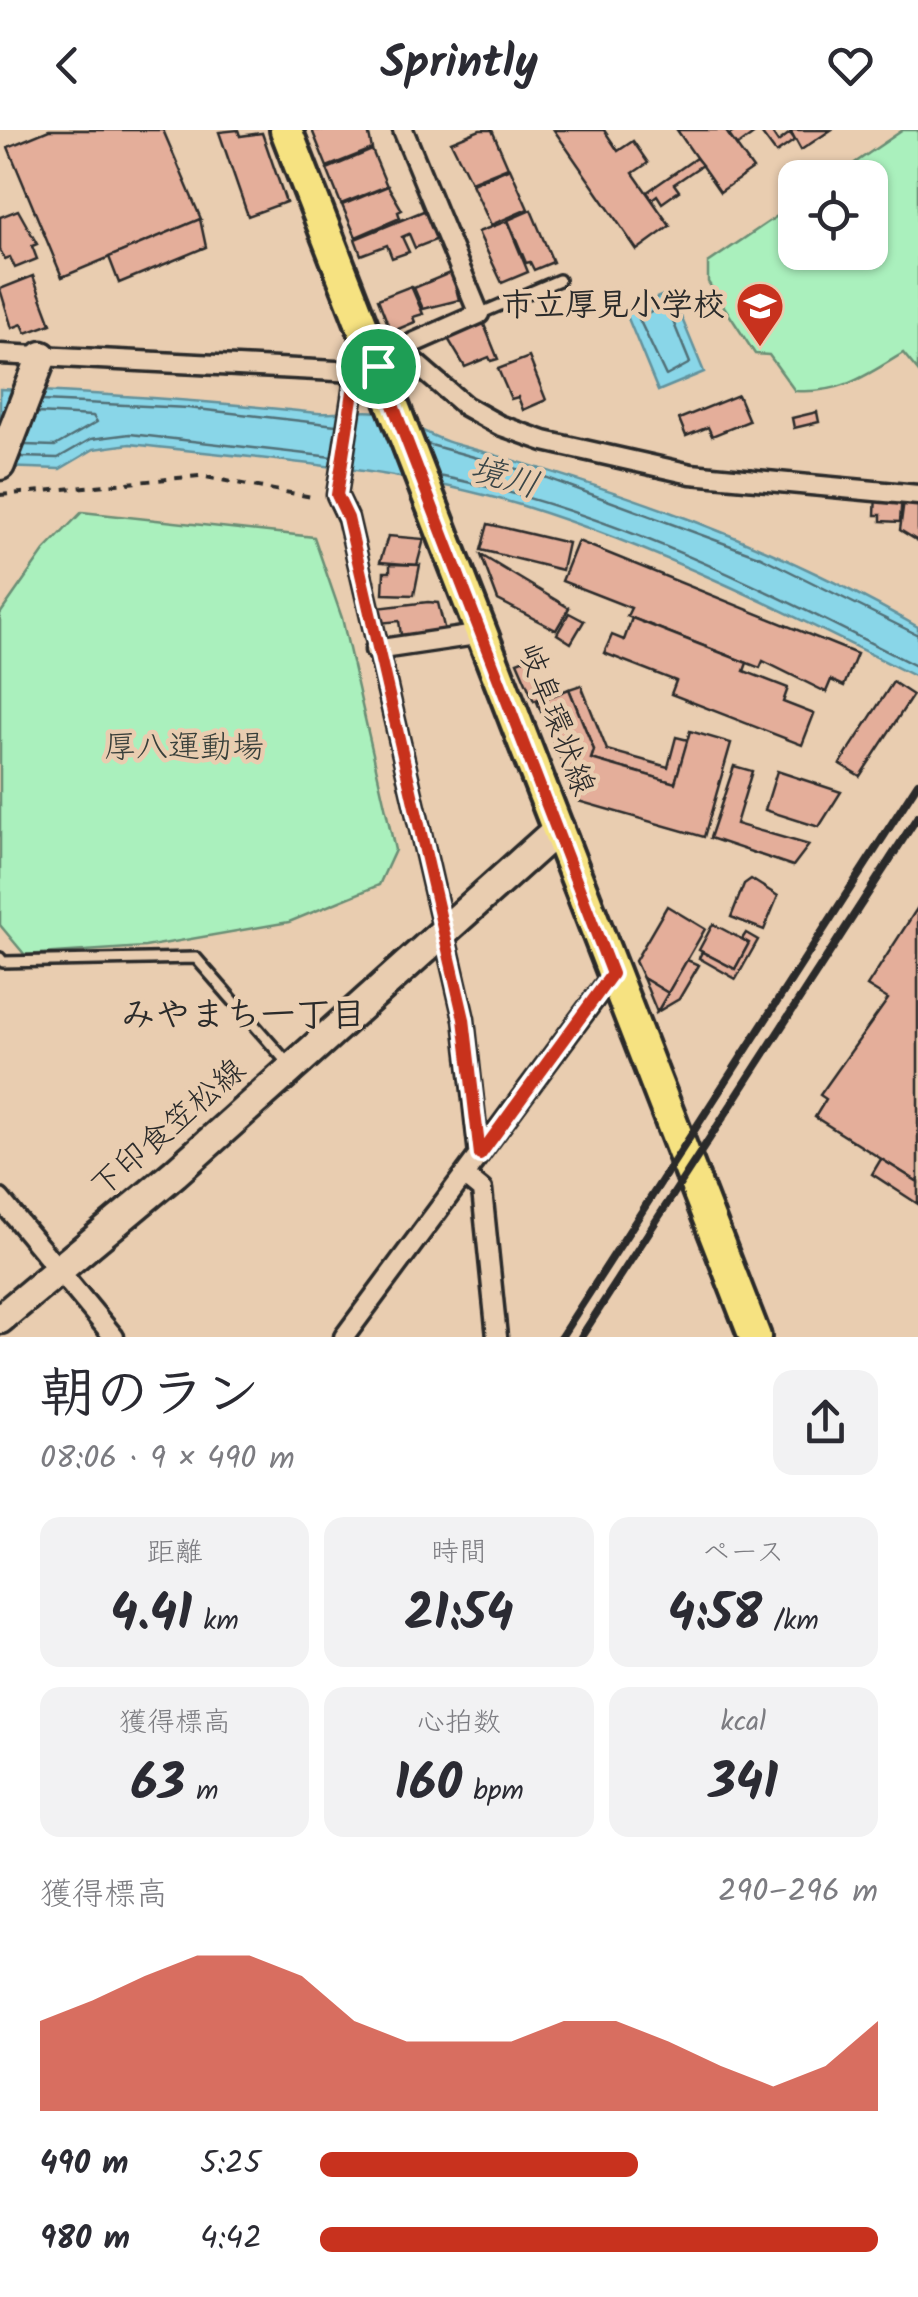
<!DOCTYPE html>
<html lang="ja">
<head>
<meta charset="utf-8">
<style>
  body { margin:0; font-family:Kalam,"Klee One",sans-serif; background:#f2f2f3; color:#2b2b33; height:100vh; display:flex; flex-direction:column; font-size:38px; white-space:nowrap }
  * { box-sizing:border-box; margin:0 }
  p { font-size:32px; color:#7c7c81 }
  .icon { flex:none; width:55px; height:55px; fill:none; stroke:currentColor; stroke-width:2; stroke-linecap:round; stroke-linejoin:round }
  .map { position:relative; height:1207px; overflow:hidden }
  .panel { display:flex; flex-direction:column; background:#fff; flex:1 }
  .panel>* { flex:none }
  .tools { position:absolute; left:778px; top:30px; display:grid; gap:20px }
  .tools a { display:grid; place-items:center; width:110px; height:110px; border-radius:20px; background:#fff; box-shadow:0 2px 8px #0004; font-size:50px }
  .pin { position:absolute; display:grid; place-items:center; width:85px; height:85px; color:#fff; margin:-42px; border:5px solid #fff; border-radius:50%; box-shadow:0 2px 10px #0007 }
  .round { display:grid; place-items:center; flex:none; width:105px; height:105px; border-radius:20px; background:#f2f2f3 }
  .head { display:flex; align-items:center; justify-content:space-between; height:170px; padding:0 40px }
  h1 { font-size:55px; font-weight:700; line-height:75px }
  .stats { display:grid; grid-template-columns:repeat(3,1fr); gap:15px; height:170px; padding:10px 40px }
  .stats div { display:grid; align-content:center; border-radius:20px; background:#f2f2f3; text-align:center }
  .stats b { font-size:50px; font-weight:700 }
  .stats small { font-size:28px; font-weight:400 }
  .stats p { font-size:28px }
  .chart { height:280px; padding:20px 40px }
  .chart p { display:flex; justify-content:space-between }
  .chart svg { width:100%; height:180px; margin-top:10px; fill:#c8321e; opacity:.7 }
  ul { padding:0 40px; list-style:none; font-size:32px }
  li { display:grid; grid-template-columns:160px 120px 1fr; align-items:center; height:75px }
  li i { height:25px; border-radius:12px; background:#c8321e }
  header { display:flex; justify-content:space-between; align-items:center; height:130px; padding:0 40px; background:#fff; font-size:45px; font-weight:700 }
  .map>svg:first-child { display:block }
  .green { fill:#aaf0bd; stroke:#6a8e74; stroke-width:2.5 }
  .water { fill:#89d6e8; stroke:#63929c; stroke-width:2.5 }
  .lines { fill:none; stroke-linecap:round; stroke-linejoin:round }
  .shore { stroke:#516f77; stroke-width:2.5 }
  .building { fill:#e4ae9a; stroke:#2b2b2b; stroke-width:2.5 }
  .lane-casing { stroke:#2b2b2b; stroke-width:16 }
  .street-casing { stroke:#2b2b2b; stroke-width:25 }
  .secondary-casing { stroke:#2b2b2b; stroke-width:35 }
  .primary-casing { stroke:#2b2b2b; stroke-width:38 }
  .path { stroke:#2b2b2b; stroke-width:4; stroke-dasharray:8 8; stroke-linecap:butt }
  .lane { stroke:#e9cdb0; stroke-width:9 }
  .street { stroke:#e9cdb0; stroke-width:18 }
  .secondary { stroke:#e9cdb0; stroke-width:28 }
  .primary { stroke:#f6e281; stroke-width:30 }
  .rail { stroke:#2b2b2b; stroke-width:8 }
  .route-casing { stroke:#fff; stroke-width:20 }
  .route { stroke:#c8321e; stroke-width:12 }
  .labels { text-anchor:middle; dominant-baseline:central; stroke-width:9; stroke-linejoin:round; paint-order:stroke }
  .poi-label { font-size:32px; font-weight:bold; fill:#2b2b2b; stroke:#e9cdb0; text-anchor:end }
  .street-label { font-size:32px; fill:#2b2b2b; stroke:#e9cdb0 }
  .park-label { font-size:32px; fill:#383f3a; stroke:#e9cdb0 }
  .water-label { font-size:35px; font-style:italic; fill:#394547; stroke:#e9cdb0 }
  .neighbourhood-label { font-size:35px; font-weight:bold; fill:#2b2b2b; stroke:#e9cdb0 }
</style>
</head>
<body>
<header><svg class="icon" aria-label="back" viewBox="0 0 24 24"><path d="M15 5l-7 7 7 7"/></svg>Sprintly<svg class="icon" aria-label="heart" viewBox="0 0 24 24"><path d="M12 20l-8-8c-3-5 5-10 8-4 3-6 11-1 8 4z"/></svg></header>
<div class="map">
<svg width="918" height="1207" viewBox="0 0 918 1207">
  <rect width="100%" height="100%" fill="#e9cdb0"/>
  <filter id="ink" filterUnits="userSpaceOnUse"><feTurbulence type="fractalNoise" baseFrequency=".01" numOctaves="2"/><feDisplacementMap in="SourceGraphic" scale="20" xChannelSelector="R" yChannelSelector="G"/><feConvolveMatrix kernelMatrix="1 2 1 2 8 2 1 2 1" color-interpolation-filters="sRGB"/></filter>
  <g filter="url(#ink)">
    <g class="green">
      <path d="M903,0h15v241l-15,-18c-37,23 -62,41 -108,38l-26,-36 -14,-1 -47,-72v-19l87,-59v48h75v-74l-36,-1z"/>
      <path d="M82,382l232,25 28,81 53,232 -16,35 -90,37 -144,25 -120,8 -25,-30v-311l44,-63z"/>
    </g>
    <g class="water">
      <path d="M671,162l33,80 -46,19 -33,-80z"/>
      <path d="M0,259c106,5 211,12 317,24 20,2 42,-4 61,-1 26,6 50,25 77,32 161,44 318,99 463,183v51c-129,-65 -259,-130 -398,-173 -126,-38 -260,-46 -390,-61l-36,5 -34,20 -60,-2z"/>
    </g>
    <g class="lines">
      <g class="shore">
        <path d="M662,176l6,3 22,54 -24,13 -27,-57z"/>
        <path d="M42,271l146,7 148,17"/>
        <path d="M427,314l115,32 219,81 157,78"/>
        <path d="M25,315l30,1 42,-24 -4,-6 -56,-3"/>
        <path d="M20,327l38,1 33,-19 39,-5 202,23"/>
        <path d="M439,346c169,33 326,113 479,191"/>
      </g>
    </g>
    <g class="building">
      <path d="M49,0h114l38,89 -139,58 -54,-130z"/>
      <path d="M238,0l2,6 22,-3 24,69 -38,14 -29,-84z"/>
      <path d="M312,0h56l4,19 -45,18z"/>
      <path d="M480,0h12l16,37 -37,15 -20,-40z"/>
      <path d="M554,0h50l14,21 15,-10 15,22 -15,10 37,53 -33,24z"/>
      <path d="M677,0h48l28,39 -33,23z"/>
      <path d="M737,0h33l8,12 12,-9 5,7 -19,13 -17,-23 -22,16 -8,-11z"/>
      <path d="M790,0h41l-30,20z"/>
      <path d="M372,20l15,36 -46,18 -14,-35z"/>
      <path d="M696,28l6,7 -28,19 5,7 -17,12 -5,-8 -5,4 -5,-7z"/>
      <path d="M510,38l18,41 -37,16 -19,-41z"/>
      <path d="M388,56l14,24 -4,2 2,6 -44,19 -14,-32z"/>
      <path d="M18,80l19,34 -5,2 5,13 -22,9 -5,-11 -5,2 -5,-9v-33z"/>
      <path d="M426,80l12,29 -23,9 -6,-14 -7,3 7,15 -17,6 -5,-13 -26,10 -6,-16z"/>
      <path d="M531,80l22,52 -19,8 -4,-8 -4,1 -18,-43z"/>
      <path d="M200,89l6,28 -87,36 -10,-26z"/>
      <path d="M507,91l21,51 -26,11 -24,-51z"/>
      <path d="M452,142l7,28 -36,9 -9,-21z"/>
      <path d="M33,146l18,48 -25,9 -4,-9 -10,4 -12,-39z"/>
      <path d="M411,156l12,28 -10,3 2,5 -24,10 -13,-33z"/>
      <path d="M483,192l15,37 -7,2 -2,-4 -24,10 -18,-30z"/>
      <path d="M529,227l17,43 -23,10 -5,-13 -7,2 -13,-30z"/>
      <path d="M738,265l11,26 -37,15 -4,-9 -22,9 -7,-17z"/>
      <path d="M817,282l2,10 -25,6 -2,-10z"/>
      <path d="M876,364l26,1 -2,27 -19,-1v-6h-6z"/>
      <path d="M918,367v44l-18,-11 4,-30z"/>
      <path d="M488,394l80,19 -6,27 -81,-20z"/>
      <path d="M388,406l36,3 -7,26 -37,-3z"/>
      <path d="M578,411l279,113 -13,32 -13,-6 -5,12 -63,-31 -3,7 -133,-52 4,-8 -69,-27z"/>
      <path d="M481,425l88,53 -13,22 -58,-30z"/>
      <path d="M390,434l30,1 -6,30 -31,-1 1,-22h6z"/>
      <path d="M428,472l10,1 7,28 -44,4 -2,-14 -20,2 -2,-15z"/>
      <path d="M569,483l15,8 -13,22 -14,-9z"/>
      <path d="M632,488l115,45 -3,8 44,17 -5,14 31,12 -12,31 -131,-51 5,-13 -72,-28 8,-18 12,5z"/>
      <path d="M527,528l18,38 -11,5 -17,-39z"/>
      <path d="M893,552l20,13 -53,81 -20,-12z"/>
      <path d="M581,555l26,65 61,17 8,-30 12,3 -13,43 -84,-24 3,-9 -25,-61z"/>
      <path d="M569,559l25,61 -3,9 84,24 15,-52 41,12 -27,94 -126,-36 -41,-99z"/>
      <path d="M734,636l18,5 -16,53 73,21 -16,21 -83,-28z"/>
      <path d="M777,641l64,21 -22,35 -54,-17z"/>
      <path d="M751,749l27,17 -14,34 -33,-13 13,-33z"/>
      <path d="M667,776l38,23 -37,64 -25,-15 -8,-17z"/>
      <path d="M918,777v275l-103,-65 11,-18 -6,-4 68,-96 -21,-13z"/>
      <path d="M713,794l36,19 -14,26 -36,-19z"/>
      <path d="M746,803l12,7 -22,39 -37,-21 3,-6 33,17 14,-26 -7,-4z"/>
      <path d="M687,830l12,5 -20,34 -22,13z"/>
      <path d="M643,848l25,15 -11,19z"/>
      <path d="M881,1029l37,23v22l-46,-30z"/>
    </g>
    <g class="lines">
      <g class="lane-casing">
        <g id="lane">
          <path d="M479,184l80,-34"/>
          <path d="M0,828l3,4 193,-4 95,109"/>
        </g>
      </g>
      <g class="street-casing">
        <g id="street">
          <path d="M0,224l356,18 49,-18 8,-11 66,-29 -76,-184"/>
          <path d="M405,224l60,52 34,19 45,16 147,33 227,21"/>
          <path d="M356,242l-19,123 11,23 116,501 15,136"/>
          <path d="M375,520l108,-16"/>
          <path d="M465,1046l17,14 15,147"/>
          <path d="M0,1069l114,138"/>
          <path d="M344,1207l269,-363"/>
        </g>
      </g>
      <g class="secondary-casing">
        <g id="secondary">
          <path d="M0,335l42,-109"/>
          <path d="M0,1189l175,-146 384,-345"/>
        </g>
      </g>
      <g class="primary-casing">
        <path id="primary" d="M286,0l469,1207"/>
      </g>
      <path class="path" d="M0,365l200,-19 117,22"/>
      <use href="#lane" class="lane"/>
      <use href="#street" class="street"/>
      <use href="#secondary" class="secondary"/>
      <use href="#primary" class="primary"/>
      <g class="rail">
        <path d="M561,1207l357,-554"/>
        <path d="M581,1207l337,-521"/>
      </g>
    </g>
  </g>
  <g class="lines" filter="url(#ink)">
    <g class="route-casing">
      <path id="route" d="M378,236l234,608 -132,181 -16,-136 -116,-501 -11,-23 19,-123z"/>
    </g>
    <use href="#route" class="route"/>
  </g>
  <defs>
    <g id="school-pin" transform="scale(2.5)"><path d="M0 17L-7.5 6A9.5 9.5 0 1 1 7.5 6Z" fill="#c8321e" stroke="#e9cdb0"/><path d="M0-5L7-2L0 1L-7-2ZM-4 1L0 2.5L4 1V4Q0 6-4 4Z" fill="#fff"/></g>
  </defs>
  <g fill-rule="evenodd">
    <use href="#school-pin" x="760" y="176"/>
  </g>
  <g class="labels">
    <g class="poi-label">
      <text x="725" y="176">市立厚見小学校</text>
    </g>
    <g class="street-label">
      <text transform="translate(555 590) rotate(69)">岐阜環状線</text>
      <text transform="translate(169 999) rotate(-41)">下印食笠松線</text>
    </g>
    <g class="park-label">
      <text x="184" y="618">厚八運動場</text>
    </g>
    <g class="water-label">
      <text transform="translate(504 349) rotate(16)">境川</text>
    </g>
    <g class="neighbourhood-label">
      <text x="243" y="887">みやまち一丁目</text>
    </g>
  </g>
</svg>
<div class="tools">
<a><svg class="icon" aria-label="locate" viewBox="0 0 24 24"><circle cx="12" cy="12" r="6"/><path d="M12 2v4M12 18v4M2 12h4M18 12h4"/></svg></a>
</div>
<div class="pin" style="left:378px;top:236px;background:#1e9e55"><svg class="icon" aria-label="arrive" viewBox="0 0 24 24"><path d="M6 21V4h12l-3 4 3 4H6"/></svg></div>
</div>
<section class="panel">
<div class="head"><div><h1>朝のラン</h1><p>08:06 · 9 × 490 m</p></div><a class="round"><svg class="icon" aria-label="share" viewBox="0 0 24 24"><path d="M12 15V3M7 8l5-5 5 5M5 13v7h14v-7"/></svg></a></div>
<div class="stats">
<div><p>距離</p><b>4.41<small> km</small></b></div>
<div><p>時間</p><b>21:54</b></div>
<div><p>ペース</p><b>4:58<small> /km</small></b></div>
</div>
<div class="stats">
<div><p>獲得標高</p><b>63<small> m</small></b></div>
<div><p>心拍数</p><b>160<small> bpm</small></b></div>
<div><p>kcal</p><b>341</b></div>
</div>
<div class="chart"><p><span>獲得標高</span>290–296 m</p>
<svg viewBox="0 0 160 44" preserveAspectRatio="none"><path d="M0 44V22L10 17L20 11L30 6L40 6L50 11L60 22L70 27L80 27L90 27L100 22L110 22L120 27L130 33L140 38L150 33L160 22V44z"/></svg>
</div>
<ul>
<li><b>490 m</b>5:25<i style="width:57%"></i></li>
<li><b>980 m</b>4:42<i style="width:100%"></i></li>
</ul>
</section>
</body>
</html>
